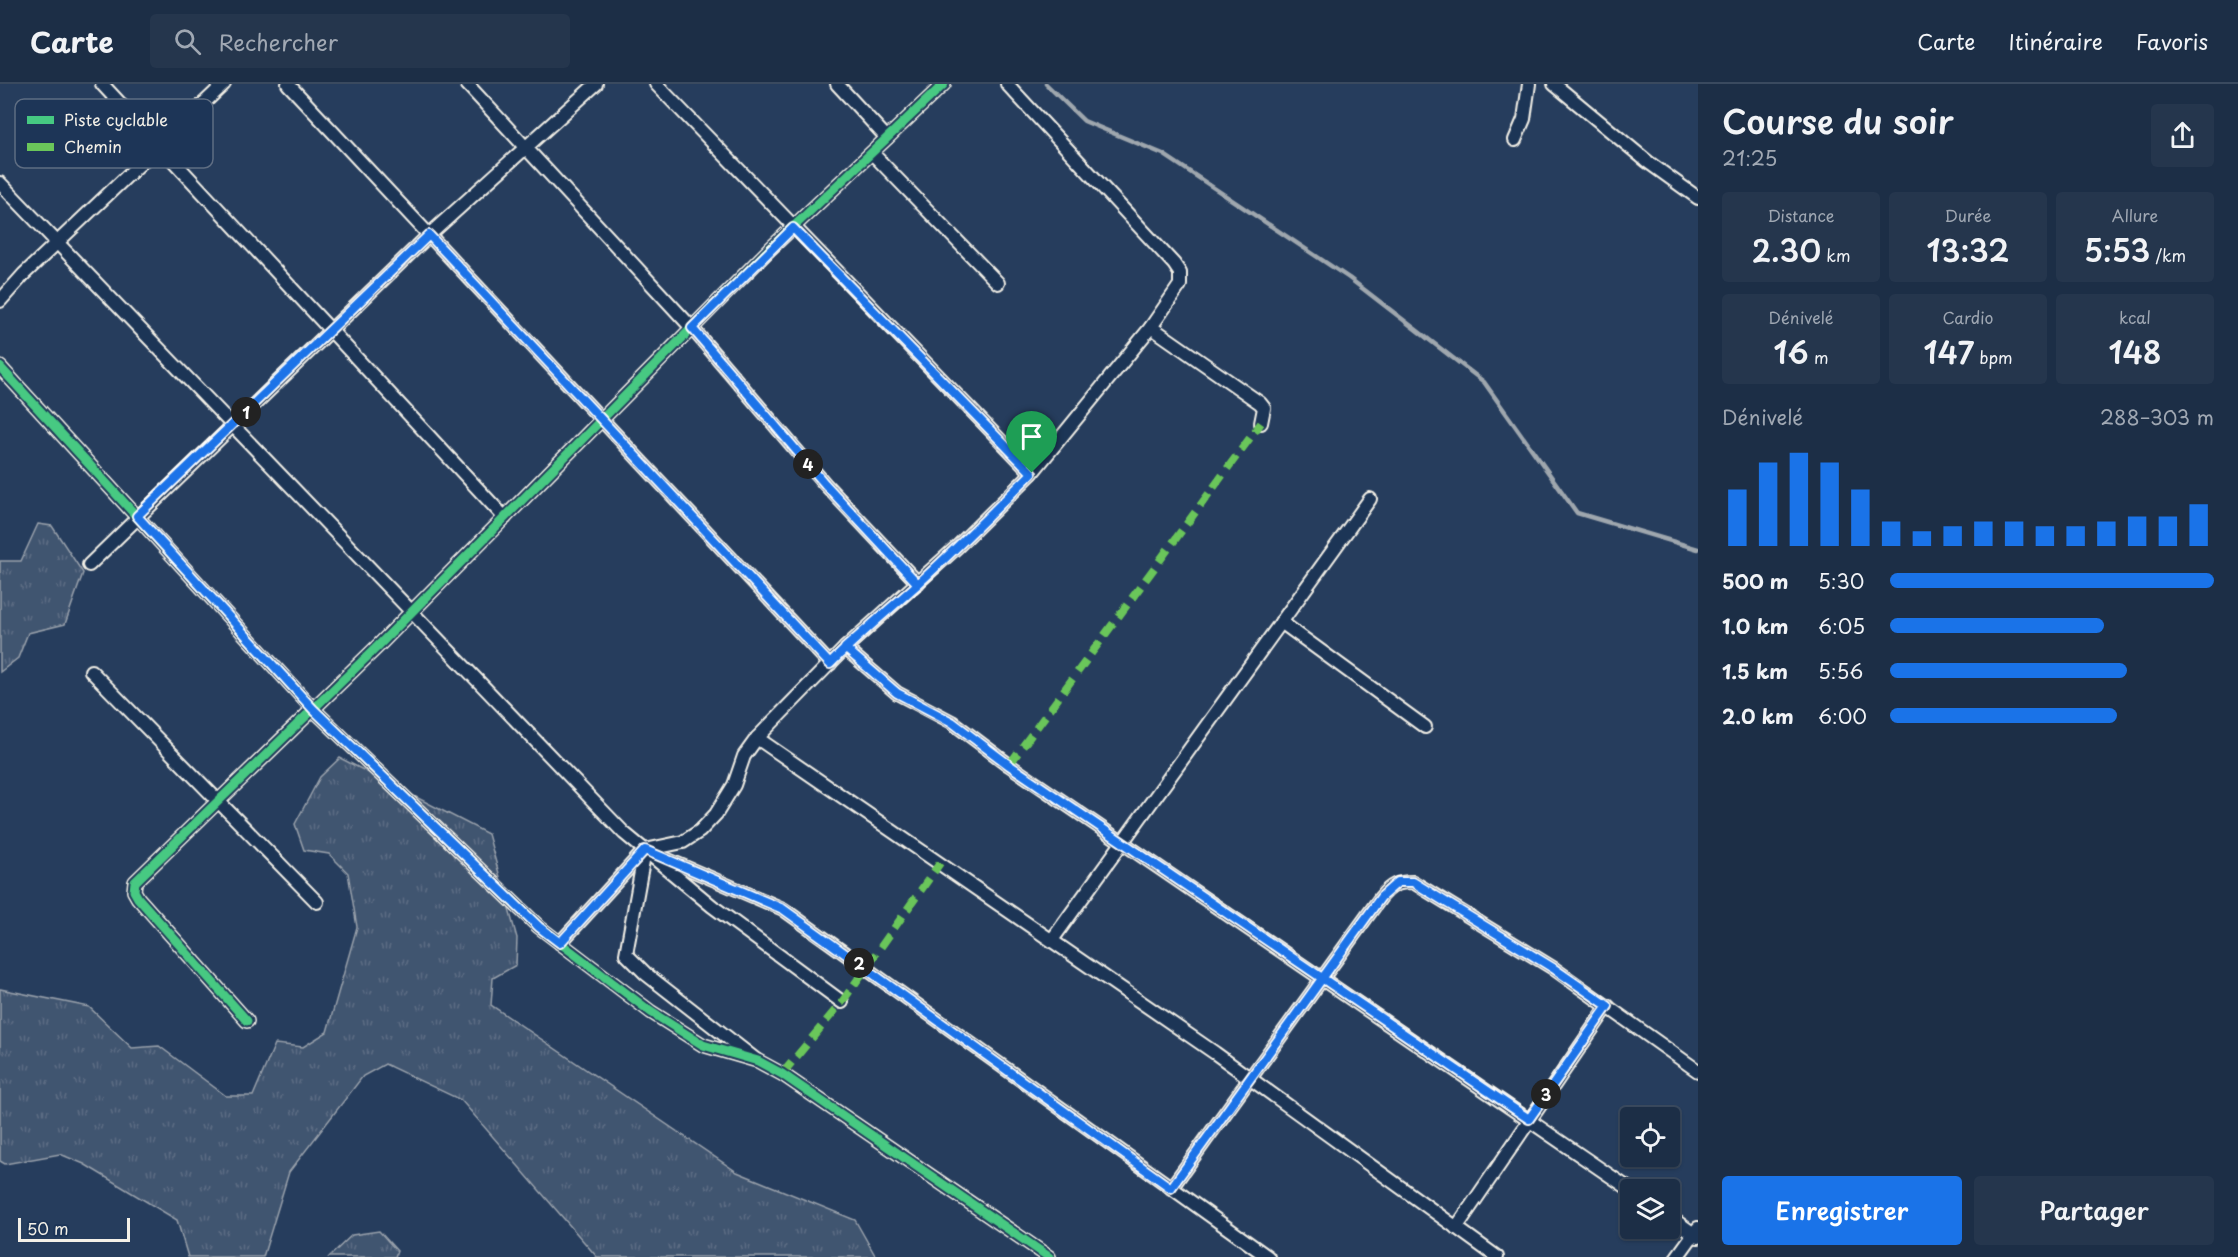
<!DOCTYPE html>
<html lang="fr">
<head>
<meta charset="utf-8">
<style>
  body { margin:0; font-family:"Playpen Sans",sans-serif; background:#25364d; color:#f1f3f6; height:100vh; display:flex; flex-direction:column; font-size:22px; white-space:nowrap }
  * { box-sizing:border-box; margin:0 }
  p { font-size:20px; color:#a0a8b3 }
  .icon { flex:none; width:33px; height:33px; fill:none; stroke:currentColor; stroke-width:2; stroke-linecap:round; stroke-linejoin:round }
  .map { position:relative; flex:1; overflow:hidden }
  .side { display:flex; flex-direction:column; background:#1c2e46; width:540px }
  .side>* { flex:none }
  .tools { position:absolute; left:1620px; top:1023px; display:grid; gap:12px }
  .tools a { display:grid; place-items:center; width:60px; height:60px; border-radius:6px; background:#1c2e46; box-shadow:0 2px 4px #0004,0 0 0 2px #3a4a5f; font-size:30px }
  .scale { position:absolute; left:18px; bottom:15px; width:112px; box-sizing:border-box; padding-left:6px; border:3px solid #f4f1e8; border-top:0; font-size:16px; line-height:21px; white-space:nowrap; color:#f4f1e8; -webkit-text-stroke:4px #1d3557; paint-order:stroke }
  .pin { position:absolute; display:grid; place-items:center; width:51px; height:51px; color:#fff; margin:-62px -26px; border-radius:50% 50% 50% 0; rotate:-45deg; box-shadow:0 0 6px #0007 }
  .pin .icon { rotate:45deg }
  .km { position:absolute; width:30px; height:30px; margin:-15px; border-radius:50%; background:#222; color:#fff; font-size:16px; line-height:30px; text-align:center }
  .round { display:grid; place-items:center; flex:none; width:63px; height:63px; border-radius:6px; background:#25364d }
  .overview { display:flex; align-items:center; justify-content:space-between; height:102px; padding:0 24px }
  h1 { font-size:33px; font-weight:600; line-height:45px }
  .figures { display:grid; grid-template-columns:repeat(3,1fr); gap:9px; height:102px; padding:6px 24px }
  .figures div { display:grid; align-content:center; border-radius:6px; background:#25364d; text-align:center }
  .figures b { font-size:30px; font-weight:600 }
  .figures small { font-size:16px; font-weight:400 }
  .figures p { font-size:16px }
  .chart { height:168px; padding:12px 24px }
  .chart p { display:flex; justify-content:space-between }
  .chart svg { width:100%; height:108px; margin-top:6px; stroke:#1a73e8; stroke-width:6 }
  .cta { display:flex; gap:12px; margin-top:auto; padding:12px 24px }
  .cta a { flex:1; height:69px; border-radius:6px; background:#1a73e8; color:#fff; font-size:24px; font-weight:600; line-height:69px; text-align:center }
  .cta a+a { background:#25364d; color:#f1f3f6 }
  ul { padding:0 24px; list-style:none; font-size:20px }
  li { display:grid; grid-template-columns:96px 72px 1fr; align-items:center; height:45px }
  li i { height:15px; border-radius:8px; background:#1a73e8 }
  header { display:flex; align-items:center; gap:36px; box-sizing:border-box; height:84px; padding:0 30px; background:#1c2e46; border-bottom:2px solid #3a4a5f }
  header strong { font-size:28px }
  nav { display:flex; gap:33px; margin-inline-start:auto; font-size:21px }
  .search { width:420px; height:54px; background:#25364d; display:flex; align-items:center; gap:15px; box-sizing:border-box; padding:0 21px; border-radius:6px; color:#a0a8b3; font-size:22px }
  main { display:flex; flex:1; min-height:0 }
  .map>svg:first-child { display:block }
  .grass { fill:url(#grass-tufts); stroke:#9aa2ac; stroke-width:1.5 }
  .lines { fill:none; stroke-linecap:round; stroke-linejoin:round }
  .stream { stroke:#9fa7ae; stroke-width:4.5 }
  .minor-casing { stroke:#f4f1e8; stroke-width:16 }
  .minor { stroke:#1d3557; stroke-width:12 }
  .quiet { stroke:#6ac65a; stroke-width:8; stroke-dasharray:15 8; stroke-linecap:butt }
  .cycleway-casing { stroke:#1d3557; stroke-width:13 }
  .cycleway { stroke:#46c982; stroke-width:9 }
  .route-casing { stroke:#fff; stroke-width:12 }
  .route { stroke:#1a73e8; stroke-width:8 }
  .key { fill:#1d3557; stroke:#5e6d82; stroke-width:1.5 }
  .key-label { font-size:16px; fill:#f4f1e8 }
</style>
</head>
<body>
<header>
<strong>Carte</strong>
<div class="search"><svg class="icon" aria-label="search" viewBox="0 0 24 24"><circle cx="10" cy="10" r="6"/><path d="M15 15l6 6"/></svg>Rechercher</div>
<nav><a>Carte</a><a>Itinéraire</a><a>Favoris</a></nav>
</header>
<main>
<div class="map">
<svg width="1698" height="1173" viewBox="0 0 1698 1173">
  <defs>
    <pattern id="grass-tufts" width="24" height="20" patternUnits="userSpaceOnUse" patternTransform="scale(1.5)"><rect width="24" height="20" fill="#40546f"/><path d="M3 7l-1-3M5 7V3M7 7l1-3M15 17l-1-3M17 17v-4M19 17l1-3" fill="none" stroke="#5c6d84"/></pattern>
  </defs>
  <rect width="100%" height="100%" fill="#263d5d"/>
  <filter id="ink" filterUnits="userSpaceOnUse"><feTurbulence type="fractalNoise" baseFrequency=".0167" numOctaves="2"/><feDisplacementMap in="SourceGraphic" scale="12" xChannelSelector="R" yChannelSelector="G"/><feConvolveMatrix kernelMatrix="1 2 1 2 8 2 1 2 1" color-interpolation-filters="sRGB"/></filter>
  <g filter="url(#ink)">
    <g class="grass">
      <path d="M38,440l14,2 31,47 -18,51 -37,9 -10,25 -18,14v-111h21z"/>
      <path d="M340,674l148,76 29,104 -1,27 -23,13 -2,27 246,167 118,48 21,37h-279l-136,-157 -76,-36 -22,12 -74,96 -26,85h-75l-11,-37 -93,-56 -24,-10 -55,10 -5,-3v-172l89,18 43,41 27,-2 67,50h27l22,-52 28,3 24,-15 30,-105 -9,-54 -19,-19 -25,-4 -9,-26 25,-47z"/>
      <path d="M379,1147l18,20 -2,6h-66l23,-22z"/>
    </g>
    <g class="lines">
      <path class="stream" d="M1046,0l38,37 79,33 186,124 135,104 93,131 121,36"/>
      <g class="minor-casing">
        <g id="minor">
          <path d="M102,0l403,434"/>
          <path d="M288,0l542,580"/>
          <path d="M467,0l225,244 133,156 93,99"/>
          <path d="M656,0l376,389"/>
          <path d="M837,0l50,54"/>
          <path d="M1554,0l94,78 50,36"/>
          <path d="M1515,56l9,-21 5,-35"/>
          <path d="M872,69l126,130"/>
          <path d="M0,99l624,650 88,73 130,96"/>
          <path d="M0,217l24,-27 200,-190"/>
          <path d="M1151,243l109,76 4,5 -3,15"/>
          <path d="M0,283l313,342 226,218 112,85 52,33 55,16 24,13 267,183"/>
          <path d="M89,481l340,-330 167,-151"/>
          <path d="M1281,538l144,105"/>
          <path d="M845,564l52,45 55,29 57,43 622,425"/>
          <path d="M91,587l226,231"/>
          <path d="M757,654l458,315 282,204"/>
          <path d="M1052,856l318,-441"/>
          <path d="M560,859l85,-93 38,-8 17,-11 16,-17 18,-29 10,-29 13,-18 88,-90 112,-101 75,-74 119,-146 29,-42v-12l-6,-9 -167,-180"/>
          <path d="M247,937l-109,-123 -4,-7 1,-9 243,-236 392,-397 174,-165"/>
          <path d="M755,975l-109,-85 -20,-20 19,-104 138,59 485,348"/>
          <path d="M1171,1104l210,-291c10,-12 16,-15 32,-15l140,86 145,103"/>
          <path d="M1670,1133l28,20"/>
          <path d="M1456,1144l152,-222"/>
          <path d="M1677,1173l21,-29"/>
        </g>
      </g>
      <use href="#minor" class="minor"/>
      <g class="quiet">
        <path d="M1009,681l252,-342"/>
        <path d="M782,990l60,-72 98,-139"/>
      </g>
      <g class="cycleway-casing">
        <g id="cycleway">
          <path d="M0,283l313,342 226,218 112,85 52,33 55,16 24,13 267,183"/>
          <path d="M247,937l-109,-123 -4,-7 1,-9 243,-236 392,-397 174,-165"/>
        </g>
      </g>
      <use href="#cycleway" class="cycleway"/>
    </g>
  </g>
  <g class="lines" filter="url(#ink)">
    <g class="route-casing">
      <path id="route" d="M1032,389c-37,37 -74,74 -113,110 -30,27 -61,52 -89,81l-401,-429 -292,281 176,193 226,218 21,16 85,-93 138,59 388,279 210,-291 17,-15h15l140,86 55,38 -79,113 -520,-354 -57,-43 -55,-29 -52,-45 73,-64 -93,-100 -133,-156 101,-100 239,245"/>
    </g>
    <use href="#route" class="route"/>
  </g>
  <rect x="15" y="15" width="198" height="69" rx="9" class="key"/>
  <rect x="27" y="32" width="27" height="8" fill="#46c982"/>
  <rect x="27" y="59" width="27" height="8" fill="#6ac65a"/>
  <g class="key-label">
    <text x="64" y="42">Piste cyclable</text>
    <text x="64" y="69">Chemin</text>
  </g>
</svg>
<div class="tools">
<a><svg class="icon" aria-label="locate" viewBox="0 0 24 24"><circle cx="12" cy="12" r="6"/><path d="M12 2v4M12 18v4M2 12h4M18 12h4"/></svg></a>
<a><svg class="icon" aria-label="layers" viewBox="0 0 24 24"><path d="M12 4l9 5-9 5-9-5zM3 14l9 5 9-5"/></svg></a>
</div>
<div class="scale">50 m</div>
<div class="pin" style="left:1032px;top:389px;background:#1e9e55"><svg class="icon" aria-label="arrive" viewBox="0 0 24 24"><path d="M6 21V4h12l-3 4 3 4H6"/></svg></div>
<b class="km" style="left:246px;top:328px">1</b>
<b class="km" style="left:859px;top:879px">2</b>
<b class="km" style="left:1546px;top:1010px">3</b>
<b class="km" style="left:808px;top:380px">4</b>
</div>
<section class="side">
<div class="overview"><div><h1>Course du soir</h1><p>21:25</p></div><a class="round"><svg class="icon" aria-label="share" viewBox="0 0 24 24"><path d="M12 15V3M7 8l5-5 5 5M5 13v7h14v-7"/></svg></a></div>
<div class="figures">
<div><p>Distance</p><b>2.30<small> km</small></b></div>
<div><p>Durée</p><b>13:32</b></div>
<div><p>Allure</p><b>5:53<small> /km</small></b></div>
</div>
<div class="figures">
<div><p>Dénivelé</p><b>16<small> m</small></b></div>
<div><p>Cardio</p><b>147<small> bpm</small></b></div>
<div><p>kcal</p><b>148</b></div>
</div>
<div class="chart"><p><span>Dénivelé</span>288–303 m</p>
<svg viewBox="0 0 160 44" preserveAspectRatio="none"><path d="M5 44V21M15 44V10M25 44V6M35 44V10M45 44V21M55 44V34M65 44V38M75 44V36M85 44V34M95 44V34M105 44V36M115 44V36M125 44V34M135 44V32M145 44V32M155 44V27"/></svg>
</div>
<ul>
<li><b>500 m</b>5:30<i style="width:100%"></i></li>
<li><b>1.0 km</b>6:05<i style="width:66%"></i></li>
<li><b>1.5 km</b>5:56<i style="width:73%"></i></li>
<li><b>2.0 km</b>6:00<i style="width:70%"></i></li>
</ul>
<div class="cta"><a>Enregistrer</a><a>Partager</a></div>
</section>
</main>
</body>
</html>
